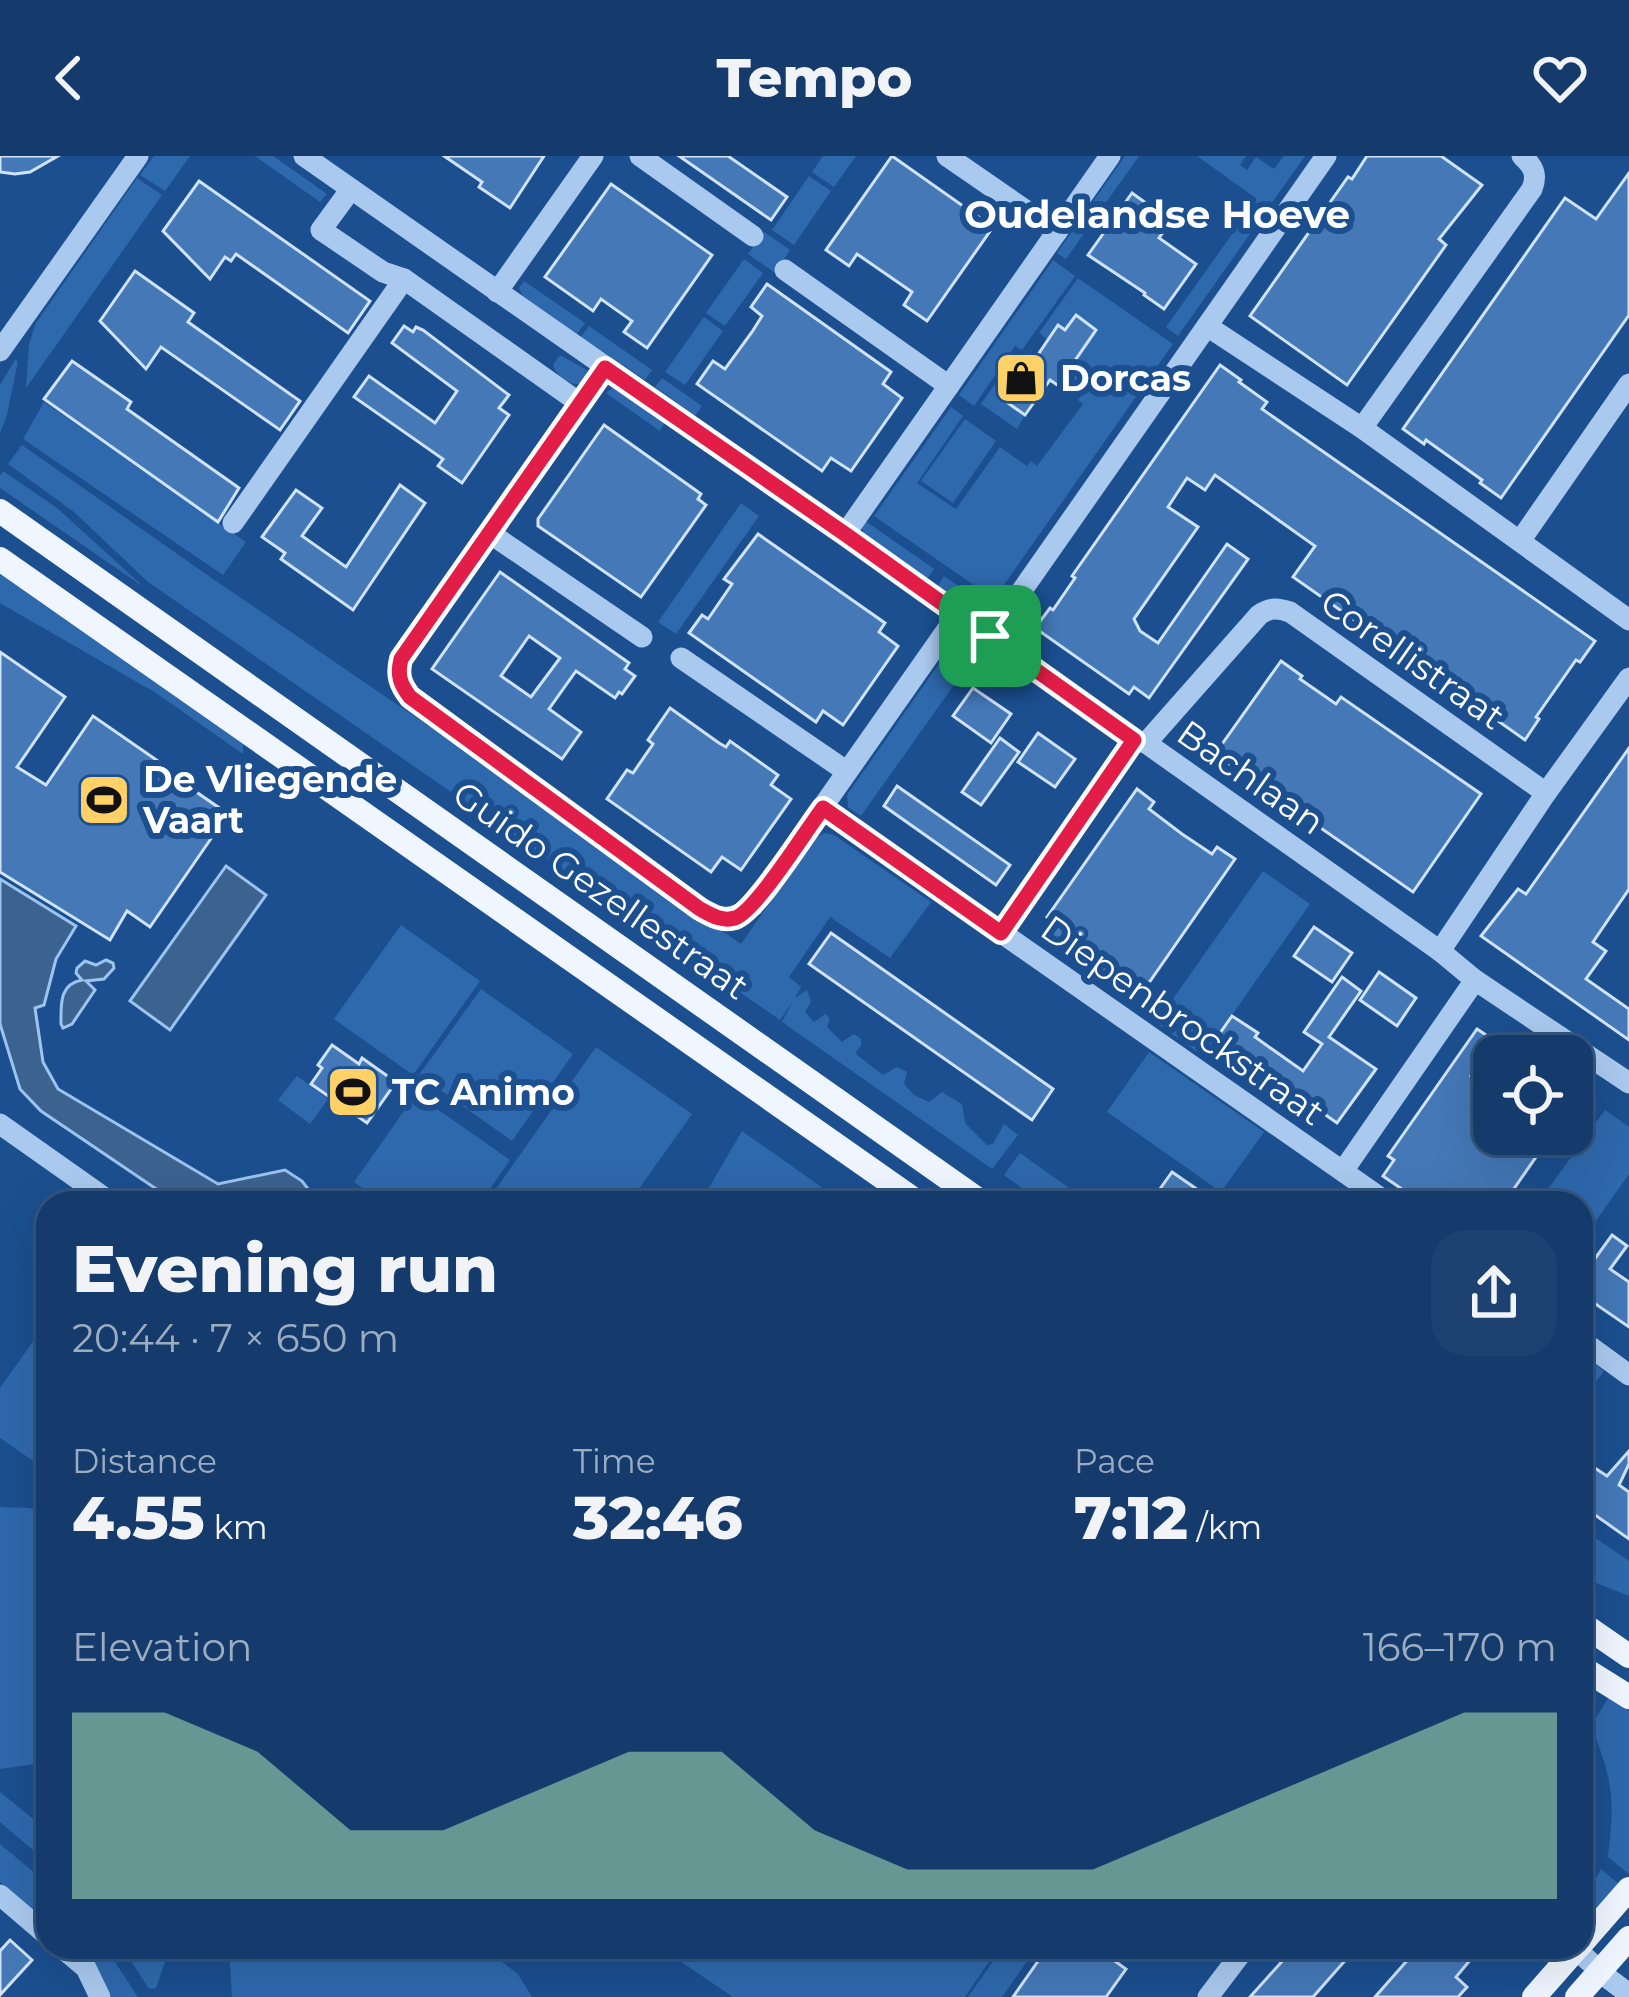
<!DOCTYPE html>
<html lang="en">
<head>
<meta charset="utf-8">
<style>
  body { margin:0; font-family:Montserrat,sans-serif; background:#1d4271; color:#f1f3f6; height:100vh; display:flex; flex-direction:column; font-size:45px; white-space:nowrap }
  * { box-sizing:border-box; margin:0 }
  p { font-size:39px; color:#9dadc1 }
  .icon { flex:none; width:66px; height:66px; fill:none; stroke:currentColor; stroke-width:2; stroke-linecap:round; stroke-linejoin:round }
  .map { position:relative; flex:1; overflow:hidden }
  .side { position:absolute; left:36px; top:1035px; width:1557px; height:768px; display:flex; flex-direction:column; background:#143b6b; border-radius:36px; box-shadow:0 12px 48px #0002,0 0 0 3px #33557e }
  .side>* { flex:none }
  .fabs { position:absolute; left:1473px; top:879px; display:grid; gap:24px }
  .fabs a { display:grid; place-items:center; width:120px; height:120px; border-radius:24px; background:#143b6b; box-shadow:0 12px 48px #0002,0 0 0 3px #33557e; font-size:60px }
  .pin { position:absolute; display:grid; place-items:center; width:102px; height:102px; color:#fff; margin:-51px; border-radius:24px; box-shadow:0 6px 18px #0006 }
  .round { display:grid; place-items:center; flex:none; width:126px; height:126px; border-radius:36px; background:#1d4271 }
  .head { display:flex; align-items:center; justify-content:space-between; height:204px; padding:0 36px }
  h1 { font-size:66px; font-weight:800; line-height:90px }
  .stats { display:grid; grid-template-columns:repeat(3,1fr); gap:18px; height:204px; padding:12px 36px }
  .stats div { display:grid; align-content:center }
  .stats b { font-size:60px; font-weight:800 }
  .stats small { font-size:33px; font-weight:400 }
  .stats p { font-size:33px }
  .chart { height:336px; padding:24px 36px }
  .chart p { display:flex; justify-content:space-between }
  .chart svg { width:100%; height:216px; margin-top:12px; fill:#8abfa5; opacity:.7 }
  header { display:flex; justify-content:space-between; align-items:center; height:156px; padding:0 36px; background:#143b6b; font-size:54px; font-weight:800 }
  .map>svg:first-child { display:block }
  .green { fill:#2e69ad }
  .water { fill:#3c6290; stroke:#9cc4f0; stroke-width:3 }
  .building { fill:#4478b7; stroke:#cfe3fa; stroke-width:3; fill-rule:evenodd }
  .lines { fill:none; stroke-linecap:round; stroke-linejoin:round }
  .minor { stroke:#a9c9ee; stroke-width:21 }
  .major { stroke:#f0f6ff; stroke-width:24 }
  .route-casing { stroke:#fff; stroke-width:24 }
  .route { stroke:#e11d48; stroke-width:15 }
  .labels { text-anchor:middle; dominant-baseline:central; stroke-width:12; stroke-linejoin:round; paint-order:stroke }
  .poi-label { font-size:36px; font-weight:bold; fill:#fff; stroke:#1b4f8f; text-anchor:start }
  .street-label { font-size:36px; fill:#fff; stroke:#1b4f8f }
  .neighbourhood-label { font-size:39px; font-weight:bold; fill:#fff; stroke:#1b4f8f }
</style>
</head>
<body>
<header><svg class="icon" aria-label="back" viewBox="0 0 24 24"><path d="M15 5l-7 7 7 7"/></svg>Tempo<svg class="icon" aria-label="heart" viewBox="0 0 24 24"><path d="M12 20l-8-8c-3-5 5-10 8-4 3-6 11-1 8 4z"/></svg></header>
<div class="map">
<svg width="1629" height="1841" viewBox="0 0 1629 1841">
  <rect width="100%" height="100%" fill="#1b4f8f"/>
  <g class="green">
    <path d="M154,0h36l-25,35 -25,-16z"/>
    <path d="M255,0h18l54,38 -7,8z"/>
    <path d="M823,0h33l-22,31 -22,-15z"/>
    <path d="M1125,0h14l-73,103 -9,-6z"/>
    <path d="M1197,0h49l-6,9 7,5 9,-13 18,12 10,-13h21l-127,180 -12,-9 91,-128z"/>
    <path d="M809,20l22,15 -37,54 -22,-15z"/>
    <path d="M137,22l25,17 -136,193 3,-44 7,-21z"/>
    <path d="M764,76l26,18 -15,23 -27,-19z"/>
    <path d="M744,103l19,14 -38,53 -19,-13z"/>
    <path d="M1053,104l22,16 -53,74 -7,-4 -41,60 -15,-11z"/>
    <path d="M1078,122l95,66 -179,255 -120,-83 77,-109 12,9 -46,67 39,26 44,-62 27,19 4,-5 6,5 46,-62 -5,-4 18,-27 -4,-2 -17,26 -3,-2 14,-20 -21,-15 12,-2 19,-28 -20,-14 -11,14 -17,10 -9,-7z"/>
    <path d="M524,125l61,42 -8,11 -54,-38 -4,-8z"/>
    <path d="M704,161l19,14 -38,54 -20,-13z"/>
    <path d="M589,170l63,44 -7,10 -64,-43z"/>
    <path d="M560,199l27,15 -1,8 -6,6c-10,2 -24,-9 -27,-19z"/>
    <path d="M1015,199l2,2 -14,20 13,9 -10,16 19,13 -8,14 -36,-25z"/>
    <path d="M15,204l3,1 -11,54 -7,18v-48z"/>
    <path d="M662,222l40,28 -7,10 -40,-29z"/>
    <path d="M613,232l52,34 -5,9 -54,-38z"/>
    <path d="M44,246l202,140 -23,33 -200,-136z"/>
    <path d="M965,263l31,22 -43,62 -32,-22z"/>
    <path d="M22,289l181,127 369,252 169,120 74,-106 10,-5 9,2 97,67 -41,56 -60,-41 -41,60 12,10 -6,11 12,-8 4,12 -6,10 9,10 11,-8 5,4 -3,9 15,15 12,-8 7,5v7l-5,5 1,4 26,20 14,-8 10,5 -3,12 10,11 15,7 13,-10 20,12 3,19 22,22 6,-1 11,-20 14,11 -26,34 -210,-147 11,-21 -13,19 -632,-438 -74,-70 -66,-48z"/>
    <path d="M3,315l54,37 88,80 -145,-100v-12z"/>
    <path d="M741,347l18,13 -83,118 -18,-12z"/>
    <path d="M864,364l70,49 -7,10 -61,-42 -4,-8z"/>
    <path d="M0,418l243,170v10l-87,-61 -156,-90z"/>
    <path d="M944,420l48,33c-20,9 -38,-12 -54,-23z"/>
    <path d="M948,495l20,14 -107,151 -13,-9 -1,-12z"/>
    <path d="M1263,715l47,33 -107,152 -47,-33z"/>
    <path d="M401,769l79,56 -67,94 -79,-56z"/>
    <path d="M481,833l92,65 -61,87 -93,-66z"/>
    <path d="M596,891l96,67 -63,89h-143z"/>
    <path d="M1149,896l115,80 -43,60 -114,-80z"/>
    <path d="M297,920l31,23 -18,25 -32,-24z"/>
    <path d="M416,938l94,66 -30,43h-96l-30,-21z"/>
    <path d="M1605,954l24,17v47l-48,68v-39h-43z"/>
    <path d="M742,975l102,72h-56l-15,-11 -23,11h-50z"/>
    <path d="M1020,997l70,50h-48l-38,-28z"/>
    <path d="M37,1180l11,8v114l-6,9 -42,-29v-50z"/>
    <path d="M1581,1198l23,17 -23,31z"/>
    <path d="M0,1351l29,1 19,4v250l-48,7z"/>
    <path d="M1581,1372l48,33v35l-35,-14 -13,-9z"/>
    <path d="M1612,1536l17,14v168l-21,-17c7,-58 5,-77 -17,-131z"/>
    <path d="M1581,1587c20,40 18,89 0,130z"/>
    <path d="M0,1636l48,39v32l-48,-41z"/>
    <path d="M0,1688l48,40v39l-48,-41z"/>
    <path d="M1601,1713l19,16 -28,32 -11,2c0,-24 10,-30 20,-50z"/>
    <path d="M74,1791h31l33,50h-26l-21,-35z"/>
    <path d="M122,1791h48l-14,41 -7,1z"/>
    <path d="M229,1791h253l36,27 14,23h-300z"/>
    <path d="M676,1791h323l-34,50h-232l-62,-42z"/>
    <path d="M1003,1791h34l-35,50h-34z"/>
  </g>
  <g class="water">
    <path d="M226,710l40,29 -96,135 -40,-29z"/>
    <path d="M0,723l76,47 -20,33 -12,46 -9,3 8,54 15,27 160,95 67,-14 17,11 17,22h-142l-136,-92 -21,-22 -20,-65z"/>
    <path d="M106,804l7,3 1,5 -10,11 -18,2 9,9 -23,34 -9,4 -2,-4c0,-19 -2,-40 21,-44l-6,-7 1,-5 8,-7 11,4z"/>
  </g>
  <g class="building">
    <path d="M0,0h58l-28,16 -15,2 -15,-2z"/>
    <path d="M444,0h100l-34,52 -31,-21 3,-5z"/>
    <path d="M679,0h49l59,41 -16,23z"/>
    <path d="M892,0l101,71 -66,94 -23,-16 8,-13 -55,-38 -8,12 -23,-16z"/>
    <path d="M1367,0h74l41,29 -43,54 7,6 -99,140 -97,-69 98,-139 4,2z"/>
    <path d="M1629,17v142l-128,183 -21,-15 2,-3 -56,-40 -2,4 -21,-15 162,-231 31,21z"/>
    <path d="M199,25l171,120 -22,32 -112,-79 -5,7 -6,-4 -15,22 -8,-8 -39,-40z"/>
    <path d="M611,28l101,71 -65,93 -23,-16 8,-11 -31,-22 -8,12 -48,-34z"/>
    <path d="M1132,37l39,28 -12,17 37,26 -32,45 -20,-14 1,-2 -57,-38z"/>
    <path d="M135,115l59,42 -6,9 112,79 -20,29 -119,-83 -15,22 -46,-48z"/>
    <path d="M767,128l124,88 -8,12 19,14 -51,73 -20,-13 -9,13 -125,-87 16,-23 12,8 27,-37 10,-16 -11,-9z"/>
    <path d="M1076,159l20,15 -24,35 14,10 -14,20 -22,-15 -25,35 -20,-14 11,-15 -13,-9 15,-20 7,5 5,-7 5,4 23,-34 7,5z"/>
    <path d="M404,170l9,6 3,-5 7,3 86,65 -10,13 10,7 -47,68 -24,-17 5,-7 -89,-62 15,-21 66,47 22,-32 -65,-48z"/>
    <path d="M72,205l59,41 -4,7 112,79 -21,34 -174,-123z"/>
    <path d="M1220,209l21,15 -2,2 28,20 -5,7 333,232 -15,21 -4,-2 -40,57 3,2 -14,21 -232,-163 22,-31 -100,-71 -10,15 -18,-12 -19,29 30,20 -64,92 6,12 18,12 69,-99 21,15 -99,139 -15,-11 -5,7 -94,-66 15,-20 3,2 22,-32 -3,-2z"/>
    <path d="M604,269l97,69 -3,5 8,6 -65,92 -103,-71v-7z"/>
    <path d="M400,329l25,18 -72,107 -72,-51 4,-6 -23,-16 34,-47 26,18 -20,28 44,31z"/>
    <path d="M758,378l127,89 -6,9 19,14 -55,79 -20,-14 -7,11 -127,-89 13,-18 6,4 24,-35 -8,-5z"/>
    <path d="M500,416l129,91 -4,6 10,7 -13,18 -3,-2 -4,6 -39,-27 -27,38 32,23 -19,27 -130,-90zM529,480l31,22 -29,39 -30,-21z"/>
    <path d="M0,496l65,45 -48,70 29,18 47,-69 88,61 -2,3 49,34 -78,113 -23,-16 -17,29 -110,-68z"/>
    <path d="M1281,505l21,15 -2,3 36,25 5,-7 140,97 -68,98 -140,-97 3,-4 -37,-25 -2,3 -22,-15z"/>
    <path d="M973,532l38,26 -20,29 -38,-27z"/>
    <path d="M670,552l49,35 7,4 4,-6 48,34 -7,10 20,14 -50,71 -19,-13 -11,15 -104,-73 20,-29 6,3 20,-29 -5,-4z"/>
    <path d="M1038,577l37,26 -20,28 -37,-25z"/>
    <path d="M1000,582l19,14 -38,53 -19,-13z"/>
    <path d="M1629,592v141l-36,53 13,9 -20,28 43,30v31l-148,-104 37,-47 8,5z"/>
    <path d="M897,630l113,79 -14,20 -112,-79z"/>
    <path d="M1137,633l17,13 -5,7 33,25 30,20 5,-7 18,12 -89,128 -6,-5 -11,16 -87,-61 11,-16 -6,-4z"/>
    <path d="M1314,771l38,26 -20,29 -38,-26z"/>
    <path d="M831,777l222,156 -21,31 -223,-156z"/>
    <path d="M1379,816l37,26 -19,28 -37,-26z"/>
    <path d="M1342,821l19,14 -32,46 47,32 -39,54 -113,-79 2,-2 -8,-6 14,-20 26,17 -3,4 48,34 19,-27 -18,-12z"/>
    <path d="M1477,873l18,12 -24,35 23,16v42h58l-48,69h-82l-39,-27 11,-16 -6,-4z"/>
    <path d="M332,889l27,19 3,-6 34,24 -29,41 -56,-39 11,-16 -4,-3z"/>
    <path d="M1172,1016l45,31h-67z"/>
    <path d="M1612,1079l15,11 -17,23 19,13v45l-48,-33v-42l13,8z"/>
    <path d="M1629,1295v13l-10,21 10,7v47l-48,-34v-46l26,17z"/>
    <path d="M10,1784l22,20 -32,35v-44z"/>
    <path d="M1048,1791h47l31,22 -20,28h-93z"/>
    <path d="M1295,1791h62l-44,50h-63z"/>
    <path d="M1419,1791h62l-25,30 11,10 -9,10h-83z"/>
  </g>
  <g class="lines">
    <g class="minor">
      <path d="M304,0l541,378 289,206 12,3 294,208 35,29 154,103"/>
      <path d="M640,0l113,80"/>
      <path d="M947,0l110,76"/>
      <path d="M785,114l164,116"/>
      <path d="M404,123l177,125"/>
      <path d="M497,136l96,-136"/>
      <path d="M1207,170l155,102 267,192"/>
      <path d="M0,195l138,-195"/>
      <path d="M605,212l-204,291c-4,16 -1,25 10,37l289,213c21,12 33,11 53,-3l205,-292"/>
      <path d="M1362,272l170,-239c6,-15 1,-23 -10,-33"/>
      <path d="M233,367l171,-244 -21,-7 -62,-42 30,-41"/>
      <path d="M491,378l151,103"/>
      <path d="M845,378l265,-378"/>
      <path d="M1520,385l109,-157"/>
      <path d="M990,480l336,-480"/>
      <path d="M681,502l165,113"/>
      <path d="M1146,587l113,-128c11,-8 19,-7 31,-3l256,181"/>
      <path d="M823,652l565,395"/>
      <path d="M1001,777l133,-193"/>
      <path d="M1440,795l106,-158 83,-115"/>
      <path d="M0,968l112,79"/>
      <path d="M1343,1015l132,-191"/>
      <path d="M1581,1184l48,35"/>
      <path d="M0,1739l48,41"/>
      <path d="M61,1791l25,21 14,29"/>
      <path d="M1574,1791l31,29 24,18"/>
      <path d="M1208,1841l38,-50"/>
    </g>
    <g class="major">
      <path d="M0,355l983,692"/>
      <path d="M0,403l919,644"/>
      <path d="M1581,1467l48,33"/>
      <path d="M1581,1511l48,30"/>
      <path d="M1581,1788l48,-55"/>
      <path d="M1534,1841l44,-50"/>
      <path d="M1577,1841l52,-59"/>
    </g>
  </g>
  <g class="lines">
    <g class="route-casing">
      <path id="route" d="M605,212l240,166 289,206 -133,193 -178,-125c-16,21 -67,103 -88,110 -13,4 -24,-3 -35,-9l-290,-212c-10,-13 -13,-22 -9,-38z"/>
    </g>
    <use href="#route" class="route"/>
  </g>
  <defs>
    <g id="shop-square" transform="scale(2.7)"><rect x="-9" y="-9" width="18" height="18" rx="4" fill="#ffd166" stroke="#1b4f8f"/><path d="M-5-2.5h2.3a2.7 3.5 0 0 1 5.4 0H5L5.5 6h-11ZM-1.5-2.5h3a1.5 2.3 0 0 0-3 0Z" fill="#111"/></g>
    <g id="stadium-square" transform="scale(2.7)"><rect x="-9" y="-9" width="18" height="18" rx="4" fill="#ffd166" stroke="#1b4f8f"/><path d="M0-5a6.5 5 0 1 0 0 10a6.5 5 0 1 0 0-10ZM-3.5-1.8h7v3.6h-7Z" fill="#111"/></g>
  </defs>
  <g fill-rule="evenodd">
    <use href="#shop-square" x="1021" y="222"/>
    <use href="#stadium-square" x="104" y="644"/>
    <use href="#stadium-square" x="353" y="936"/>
  </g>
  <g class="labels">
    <g class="poi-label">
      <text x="1060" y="222">Dorcas</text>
      <text x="143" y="623">De Vliegende<tspan x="143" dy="41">Vaart</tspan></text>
      <text x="392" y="936">TC Animo</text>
    </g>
    <g class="street-label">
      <text transform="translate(1413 503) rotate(35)">Corellistraat</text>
      <text transform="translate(1251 621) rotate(35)">Bachlaan</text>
      <text transform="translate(601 734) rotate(35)">Guido Gezellestraat</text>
      <text transform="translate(1183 864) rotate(35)">Diepenbrockstraat</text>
    </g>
    <g class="neighbourhood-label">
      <text x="1157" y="58">Oudelandse Hoeve</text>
    </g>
  </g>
</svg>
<div class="fabs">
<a><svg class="icon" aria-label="locate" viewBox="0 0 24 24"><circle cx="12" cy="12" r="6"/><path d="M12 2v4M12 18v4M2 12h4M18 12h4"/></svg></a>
</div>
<div class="pin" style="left:990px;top:480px;background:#1e9e55"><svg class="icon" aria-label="arrive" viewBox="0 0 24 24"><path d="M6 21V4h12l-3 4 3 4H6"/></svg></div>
<section class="side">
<div class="head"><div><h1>Evening run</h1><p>20:44 · 7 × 650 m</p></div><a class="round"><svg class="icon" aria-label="share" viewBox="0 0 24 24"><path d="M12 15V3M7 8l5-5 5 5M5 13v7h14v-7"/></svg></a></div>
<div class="stats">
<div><p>Distance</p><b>4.55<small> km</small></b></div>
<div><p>Time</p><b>32:46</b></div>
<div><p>Pace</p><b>7:12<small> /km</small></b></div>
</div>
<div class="chart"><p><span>Elevation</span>166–170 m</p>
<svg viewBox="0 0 160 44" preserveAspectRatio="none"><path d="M0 44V6L10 6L20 14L30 30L40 30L50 22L60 14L70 14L80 30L90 38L100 38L110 38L120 30L130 22L140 14L150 6L160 6V44z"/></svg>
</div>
</section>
</div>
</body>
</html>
